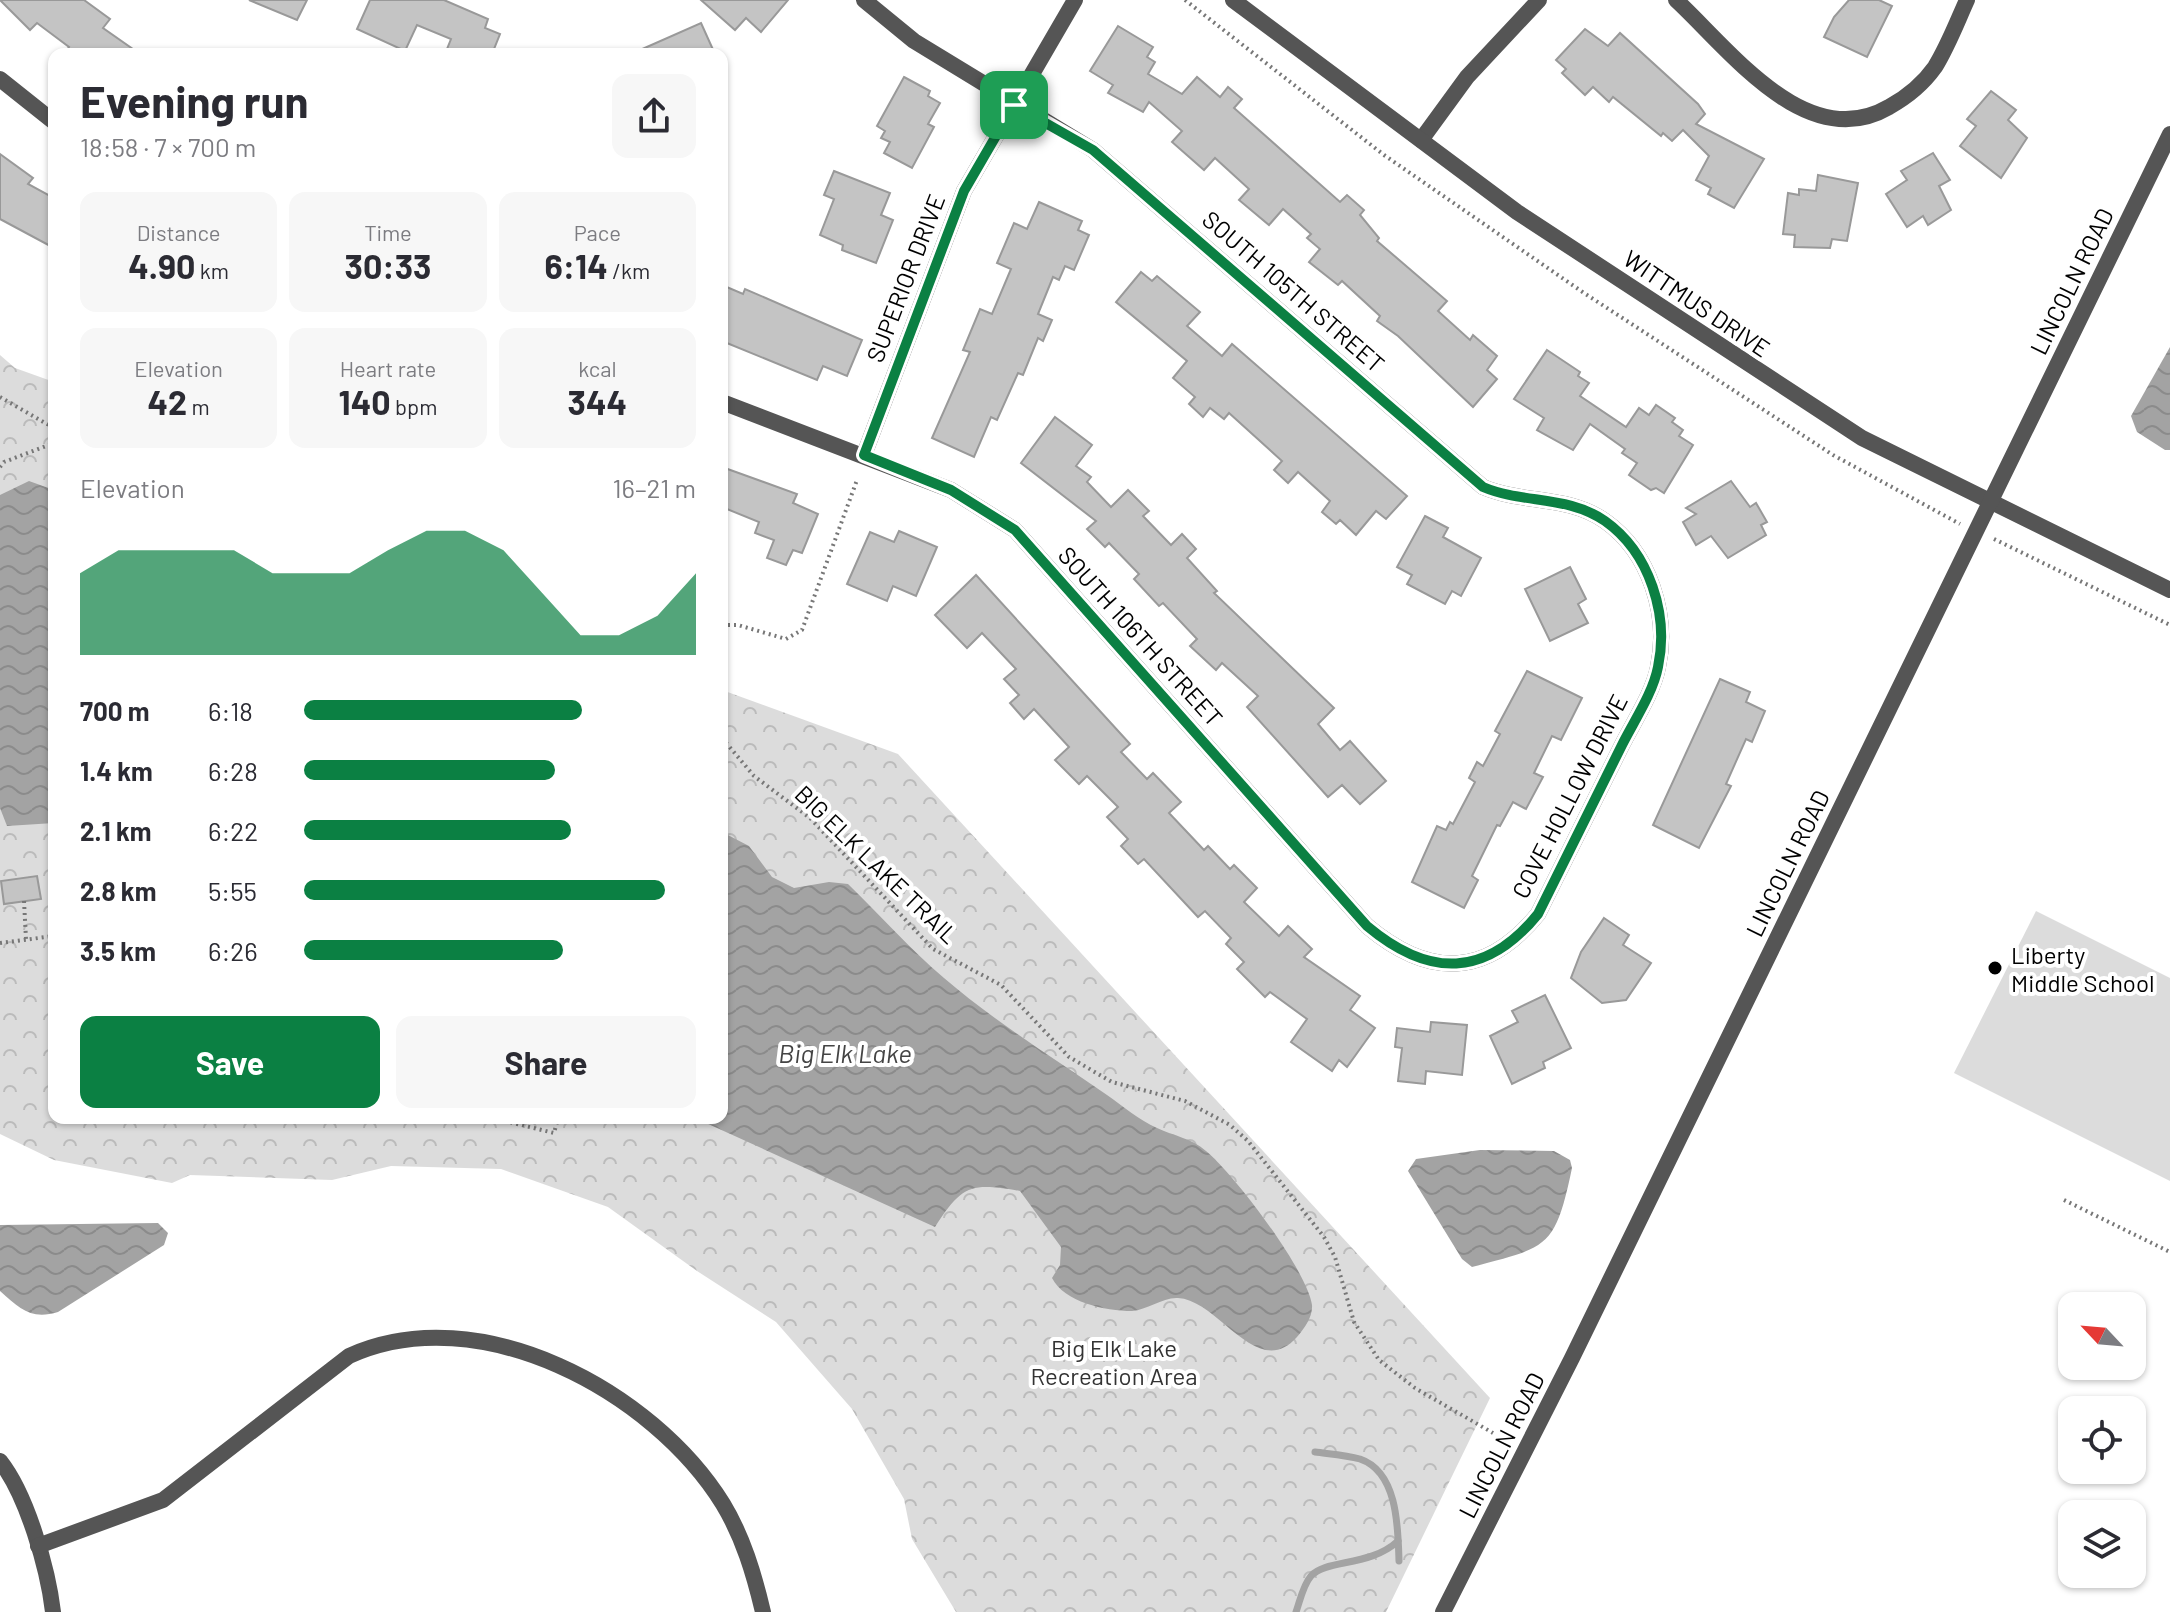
<!DOCTYPE html>
<html lang="en">
<head>
<meta charset="utf-8">
<style>
  body { margin:0; font-family:Barlow,sans-serif; background:#f7f7f7; color:#2b2b33; height:100vh; display:flex; flex-direction:column; font-size:30px; white-space:nowrap }
  * { box-sizing:border-box; margin:0 }
  p { font-size:26px; color:#7c7c81 }
  .icon { flex:none; width:44px; height:44px; fill:none; stroke:currentColor; stroke-width:2; stroke-linecap:round; stroke-linejoin:round }
  .map { position:relative; flex:1; overflow:hidden }
  .sheet { position:absolute; left:48px; top:48px; width:680px; height:1076px; display:flex; flex-direction:column; background:#fff; border-radius:16px; box-shadow:0 2px 6px #0004 }
  .sheet>* { flex:none }
  .needle { width:52px; rotate:296deg }
  .fabs { position:absolute; left:2058px; top:1292px; display:grid; gap:16px }
  .fabs a { display:grid; place-items:center; width:88px; height:88px; border-radius:16px; background:#fff; box-shadow:0 2px 6px #0004; font-size:40px }
  .pin { position:absolute; display:grid; place-items:center; width:68px; height:68px; color:#fff; margin:-34px; border-radius:16px; box-shadow:0 4px 12px #0006 }
  .round { display:grid; place-items:center; flex:none; width:84px; height:84px; border-radius:16px; background:#f7f7f7 }
  .overview { display:flex; align-items:center; justify-content:space-between; height:136px; padding:0 32px }
  h1 { font-size:44px; font-weight:700; line-height:60px }
  .stats { display:grid; grid-template-columns:repeat(3,1fr); gap:12px; height:136px; padding:8px 32px }
  .stats div { display:grid; align-content:center; border-radius:16px; background:#f7f7f7; text-align:center }
  .stats b { font-size:34px; font-weight:700 }
  .stats small { font-size:22px; font-weight:400 }
  .stats p { font-size:22px }
  .chart { height:224px; padding:16px 32px }
  .chart p { display:flex; justify-content:space-between }
  .chart svg { width:100%; height:144px; margin-top:8px; fill:#0b8043; opacity:.7 }
  .action { display:flex; gap:16px; margin-top:auto; padding:16px 32px }
  .action a { flex:1; height:92px; border-radius:16px; background:#0b8043; color:#fff; font-size:32px; font-weight:700; line-height:92px; text-align:center }
  .action a+a { background:#f7f7f7; color:#2b2b33 }
  ul { padding:0 32px; list-style:none; font-size:26px }
  li { display:grid; grid-template-columns:128px 96px 1fr; align-items:center; height:60px }
  li i { height:20px; border-radius:10px; background:#0b8043 }
  .map>svg:first-child { display:block }
  .green { fill:#dcdcdc }
  .park { fill:url(#park-crowns) }
  .water { fill:url(#water-waves) }
  .lines { fill:none; stroke-linecap:round; stroke-linejoin:round }
  .stream { stroke:#a3a3a3; stroke-width:7 }
  .building { fill:#c4c4c4; stroke:#999; stroke-width:2 }
  .path { stroke:#777; stroke-width:4; stroke-dasharray:2 4; stroke-linecap:butt }
  .minor { stroke:#555; stroke-width:16 }
  .tertiary { stroke:#555; stroke-width:16 }
  .route-casing { stroke:#fff; stroke-width:16 }
  .route { stroke:#0b8043; stroke-width:10 }
  .poi-dot { fill:#000; stroke:#fff; stroke-width:3 }
  .labels { text-anchor:middle; dominant-baseline:central; stroke-width:8; stroke-linejoin:round; paint-order:stroke }
  .street-label { font-size:24px; fill:#000; stroke:#fff }
  .poi-label { font-size:24px; fill:#000; stroke:#fff; text-anchor:start }
  .park-label { font-size:24px; fill:#333; stroke:#fff }
  .water-label { font-size:26px; font-style:italic; fill:#444; stroke:#fff }
</style>
</head>
<body>
<div class="map">
<svg width="2170" height="1612" viewBox="0 0 2170 1612">
  <defs>
    <pattern id="park-crowns" width="20" height="18" patternUnits="userSpaceOnUse" patternTransform="scale(2)"><rect width="20" height="18" fill="#dcdcdc"/><path d="M2 6a3 3 0 1 1 6 0M12 15a3 3 0 1 1 6 0" fill="none" stroke="#bbb"/></pattern>
    <pattern id="water-waves" width="16" height="10" patternUnits="userSpaceOnUse" patternTransform="scale(2)"><rect width="16" height="10" fill="#a3a3a3"/><path d="M0 5q4-4 8 0t8 0" fill="none" stroke="#8b8b8b"/></pattern>
  </defs>
  <rect width="100%" height="100%" fill="#fff"/>
  <path class="green" d="M2036,911l134,67v203l-216,-108z"/>
  <path class="park" d="M0,355l15,13 39,14v736h668v-428l176,64 592,644 -104,214h-430l-44,-73 -8,-40 -52,-90 -76,-87 -79,-51 -89,-64 -107,-38 -110,-3 -59,14 -142,-5 -18,8 -118,-23 -54,-26z"/>
  <g class="water">
    <path d="M2170,347v103h-5l-28,-18 -6,-16z"/>
    <path d="M29,481l25,9v333l-47,3 -7,-18v-313z"/>
    <path d="M722,832l27,14 23,31 22,11 35,-6 19,2c32,31 62,65 96,94 50,43 108,79 163,117 16,11 32,25 50,33 17,8 34,10 49,23 28,23 101,119 106,154 1,12 -8,24 -15,32 -40,45 -78,-37 -119,-39 -15,-1 -31,12 -46,13 -27,0 -68,-9 -80,-33l8,-13 1,-18 -41,-56c-49,-8 -57,-7 -85,36l-240,-109h27z"/>
    <path d="M1480,1150l74,1 16,9 2,8c-17,81 -24,79 -100,99l-10,-8 -54,-88 8,-12z"/>
    <path d="M158,1223l10,10 -4,12 -106,67c-27,8 -38,-3 -58,-21v-66z"/>
  </g>
  <g class="lines">
    <g class="stream">
      <path d="M1315,1452c15,2 31,3 45,7 38,13 38,69 39,102"/>
      <path d="M1296,1612c4,-11 7,-27 15,-36 15,-17 59,-9 87,-35"/>
    </g>
  </g>
  <g class="building">
    <path d="M0,0h84l26,19 -7,9 37,26h-76l5,-7 -32,-24 -7,7z"/>
    <path d="M249,0h58l-10,20z"/>
    <path d="M370,0h74l44,19 -3,9 15,6 -8,20h-47l6,-15 -34,-14 -12,26 -48,-22z"/>
    <path d="M701,0h87l-27,32 -15,-14 -11,12z"/>
    <path d="M1849,0h30l13,6 -25,51 -43,-20 10,-20z"/>
    <path d="M701,23l14,31h-84z"/>
    <path d="M1118,26l35,21 -6,10 8,5 -7,12 34,20 15,-17 23,20 8,-10 14,12 -8,9 106,94 7,-7 17,15 -4,5 19,23 -2,3 70,60 -9,10 32,29 3,-5 24,21 -10,14 10,9 -24,28 -75,-71 -21,-15 3,-5 -38,-35 -4,4 -29,-23 11,-13 -13,-11 4,-4 -28,-25 -14,16 -30,-25 10,-11 -34,-31 -11,12 -32,-28 10,-11 -33,-29 -6,10 -35,-19 5,-8 -23,-14z"/>
    <path d="M1585,29l23,17 12,-13 78,71 7,10 -9,10 68,35 -30,49 -26,-14 3,-6 -15,-8 13,-24 -26,-26 -11,11 -9,-8 -2,3 -48,-39 -4,5 -16,-15 -8,8 -23,-22 4,-4 -10,-9z"/>
    <path d="M904,77l26,14 -2,5 12,7 -12,21 6,3 -22,41 -28,-15 6,-11 -9,-4 4,-7 -8,-5z"/>
    <path d="M1991,91l25,19 -8,10 19,18 -26,40 -41,-32 16,-20 -9,-7z"/>
    <path d="M1933,153l17,27 -11,6 12,24 -23,15 -5,-9 -16,11 -21,-33 21,-14 -6,-9z"/>
    <path d="M0,154l33,24 -5,6 26,14v50l-54,-29z"/>
    <path d="M834,171l56,22 -9,22 12,5 -17,43 -34,-13 1,-5 -23,-10 14,-36 -10,-4z"/>
    <path d="M1818,175l40,8 -11,58 -15,-2 -2,9 -36,-1 1,-12 -12,-1 5,-41 11,2v-6l17,2z"/>
    <path d="M1039,202l43,19 -4,9 11,5 -15,35 -9,-4 -6,14 -6,-3 -15,37 14,6 -9,21 -5,-3 -15,37 -5,-2 -21,47 -6,-3 -17,40 -42,-19 38,-86 -7,-2 17,-41 12,5 19,-45 -14,-6 17,-40 13,6z"/>
    <path d="M1141,272l11,9 5,-5 43,36 -13,14 35,30 10,-12 175,152 -21,23 -10,-8 -20,24 -16,-15 -4,4 -14,-12 8,-11 -32,-29 -10,11 -14,-13 8,-9 -53,-48 -5,6 -14,-11 -7,9 -14,-13 6,-7 -22,-19 14,-17 -71,-59z"/>
    <path d="M722,285l21,9 2,-5 117,51 -15,36 -24,-10 -6,14 -95,-39z"/>
    <path d="M1547,350l33,22 -2,4 11,7 -9,13 46,31 13,-19 10,7 7,-10 19,13 -3,4 11,8 -4,6 14,9 -29,48 -8,-5 -5,2 -22,-15 8,-12 -15,-10 3,-4 -35,-25 -17,26 -36,-20 7,-12 -30,-19z"/>
    <path d="M1055,417l37,28 -16,21 15,11 -4,5 24,25 17,-17 21,21 -6,5 28,29 11,-11 14,15 -9,9 30,33 -3,2 120,115 -16,16 22,26 10,-9 36,40 -26,23 -18,-19 -14,12 -81,-90 11,-11 -36,-33 -6,7 -26,-24 7,-7 -34,-36 -4,3 -25,-27 5,-5 -30,-31 -4,4 -18,-18 9,-8 -75,-58z"/>
    <path d="M722,467l75,27 -4,9 25,11 -16,39 -9,-3 -7,15 -19,-7 7,-18 -19,-7 4,-11 -37,-15z"/>
    <path d="M1731,481l19,26 6,-4 11,19 -6,3 5,10 -38,23 -17,-22 -15,9 -13,-23 13,-8 -10,-6z"/>
    <path d="M1425,516l23,12 -5,9 38,21 -20,38 -9,-5 -7,13 -38,-20 5,-9 -15,-8z"/>
    <path d="M899,531l38,16 -21,49 -23,-10 -6,15 -40,-17 23,-52 24,10z"/>
    <path d="M1570,567l16,32 -8,5 10,19 -38,18 -25,-52z"/>
    <path d="M976,575l154,169 -9,8 26,27 6,-6 28,29 -12,11 35,37 4,-4 22,23 4,-4 23,23 -13,14 35,34 9,-10 24,23 -8,8 56,39 -10,14 25,18 -28,39 -8,-7 -7,11 -41,-29 16,-23 -37,-27 -5,5 -28,-28 7,-7 -18,-18 5,-6 -26,-27 -7,6 -54,-58 -6,5 -17,-18 7,-7 -21,-22 11,-10 -31,-31 -8,8 -24,-24 14,-13 -35,-38 -10,10 -14,-16 9,-8 -15,-16 12,-10 -34,-36 -15,15 -32,-33z"/>
    <path d="M1527,671l55,27 -21,42 -9,-4 -18,37 9,4 -17,32 -13,-7 -13,24 -3,-1 -25,51 6,4 -14,28 -52,-26 25,-56 9,4 4,-8 3,2 22,-42 -6,-4 8,-16 6,4 17,-32 -5,-3z"/>
    <path d="M1720,679l30,13 -4,10 19,9 -13,31 -6,-3 -20,45 5,2 -32,62 -46,-23z"/>
    <path d="M37,876l4,23 -37,5 -3,-23z"/>
    <path d="M1604,918l25,17 -6,10 28,18 -25,37 -24,3 -31,-25 10,-26z"/>
    <path d="M1545,995l26,53 -28,14 2,6 -33,16 -22,-48 28,-14 -6,-11z"/>
    <path d="M1431,1022l36,3 -5,50 -36,-4 -1,13 -27,-3 4,-33 -7,-1 2,-19 33,4z"/>
  </g>
  <g class="lines">
    <g class="path">
      <path d="M1185,0l199,155 200,138 249,162 127,69"/>
      <path d="M0,397l54,31"/>
      <path d="M0,467l4,-5 50,-19"/>
      <path d="M1994,539l176,86"/>
      <path d="M722,625h16l48,14 16,-9 55,-150"/>
      <path d="M722,738l32,38 56,42 123,131 68,36 68,72 43,25 73,19 45,24 18,16 76,96 11,20 19,65 25,38 36,28 78,45"/>
      <path d="M24,901l2,38"/>
      <path d="M0,943l54,-7"/>
      <path d="M493,1118l61,15 4,-15"/>
      <path d="M2064,1200l106,52"/>
    </g>
    <g class="minor">
      <path d="M1676,0c54,50 131,155 213,107 18,-10 34,-23 46,-40 13,-21 22,-45 32,-67"/>
      <path d="M0,79l54,43"/>
      <path d="M1421,140l46,-63 72,-77"/>
      <path d="M722,402l229,88 64,40 352,396c62,52 119,52 171,-12 28,-57 56,-113 84,-169 12,-24 31,-52 36,-78 11,-52 -8,-114 -53,-146 -37,-26 -82,-17 -122,-34l-390,-337 -179,-109 -50,-41"/>
      <path d="M864,455l100,-264 111,-191"/>
      <path d="M0,1461c27,34 48,108 53,151"/>
      <path d="M38,1546l125,-46 186,-144c130,-59 304,35 374,148 20,33 31,70 40,108"/>
    </g>
    <g class="tertiary">
      <path d="M1233,0l284,212 345,226 308,152"/>
      <path d="M1443,1612l129,-254 598,-1224"/>
    </g>
  </g>
  <g class="lines">
    <g class="route-casing">
      <path id="route" d="M1014,105l79,45 390,337c40,17 85,8 122,34 45,32 64,94 53,146 -5,26 -24,54 -36,78 -28,56 -56,112 -84,169 -52,64 -109,64 -171,12l-352,-396 -64,-40 -87,-35 100,-264z"/>
    </g>
    <use href="#route" class="route"/>
  </g>
  <circle class="poi-dot" cx="1995" cy="968" r="8"/>
  <g class="labels">
    <g class="street-label">
      <text transform="translate(905 278) rotate(-69)">SUPERIOR DRIVE</text>
      <text transform="translate(2071 281) rotate(-64)">LINCOLN ROAD</text>
      <text transform="translate(1294 291) rotate(41)">SOUTH 105TH STREET</text>
      <text transform="translate(1697 303) rotate(34)">WITTMUS DRIVE</text>
      <text transform="translate(1141 636) rotate(48)">SOUTH 106TH STREET</text>
      <text transform="translate(1569 796) rotate(-63)">COVE HOLLOW DRIVE</text>
      <text transform="translate(1787 863) rotate(-64)">LINCOLN ROAD</text>
      <text transform="translate(877 864) rotate(44)">BIG ELK LAKE TRAIL</text>
      <text transform="translate(1501 1445) rotate(-63)">LINCOLN ROAD</text>
    </g>
    <g class="poi-label">
      <text x="2011" y="954">Liberty<tspan x="2011" dy="28">Middle School</tspan></text>
    </g>
    <g class="park-label">
      <text x="1114" y="1347">Big Elk Lake<tspan x="1114" dy="28">Recreation Area</tspan></text>
    </g>
    <g class="water-label">
      <text x="845" y="1052">Big Elk Lake</text>
    </g>
  </g>
</svg>
<div class="fabs">
<a><svg class="needle" viewBox="-14 -14 28 28"><path d="M0-13l5 13h-10z" fill="#e53935"/><path d="M0 13l5-13h-10z" fill="#7c7c81"/></svg></a>
<a><svg class="icon" aria-label="locate" viewBox="0 0 24 24"><circle cx="12" cy="12" r="6"/><path d="M12 2v4M12 18v4M2 12h4M18 12h4"/></svg></a>
<a><svg class="icon" aria-label="layers" viewBox="0 0 24 24"><path d="M12 4l9 5-9 5-9-5zM3 14l9 5 9-5"/></svg></a>
</div>
<div class="pin" style="left:1014px;top:105px;background:#1e9e55"><svg class="icon" aria-label="arrive" viewBox="0 0 24 24"><path d="M6 21V4h12l-3 4 3 4H6"/></svg></div>
<section class="sheet">
<div class="overview"><div><h1>Evening run</h1><p>18:58 · 7 × 700 m</p></div><a class="round"><svg class="icon" aria-label="share" viewBox="0 0 24 24"><path d="M12 15V3M7 8l5-5 5 5M5 13v7h14v-7"/></svg></a></div>
<div class="stats">
<div><p>Distance</p><b>4.90<small> km</small></b></div>
<div><p>Time</p><b>30:33</b></div>
<div><p>Pace</p><b>6:14<small> /km</small></b></div>
</div>
<div class="stats">
<div><p>Elevation</p><b>42<small> m</small></b></div>
<div><p>Heart rate</p><b>140<small> bpm</small></b></div>
<div><p>kcal</p><b>344</b></div>
</div>
<div class="chart"><p><span>Elevation</span>16–21 m</p>
<svg viewBox="0 0 160 44" preserveAspectRatio="none"><path d="M0 44V19L10 12L20 12L30 12L40 12L50 19L60 19L70 19L80 12L90 6L100 6L110 12L120 25L130 38L140 38L150 32L160 19V44z"/></svg>
</div>
<ul>
<li><b>700 m</b>6:18<i style="width:71%"></i></li>
<li><b>1.4 km</b>6:28<i style="width:64%"></i></li>
<li><b>2.1 km</b>6:22<i style="width:68%"></i></li>
<li><b>2.8 km</b>5:55<i style="width:92%"></i></li>
<li><b>3.5 km</b>6:26<i style="width:66%"></i></li>
</ul>
<div class="action"><a>Save</a><a>Share</a></div>
</section>
</div>
</body>
</html>
